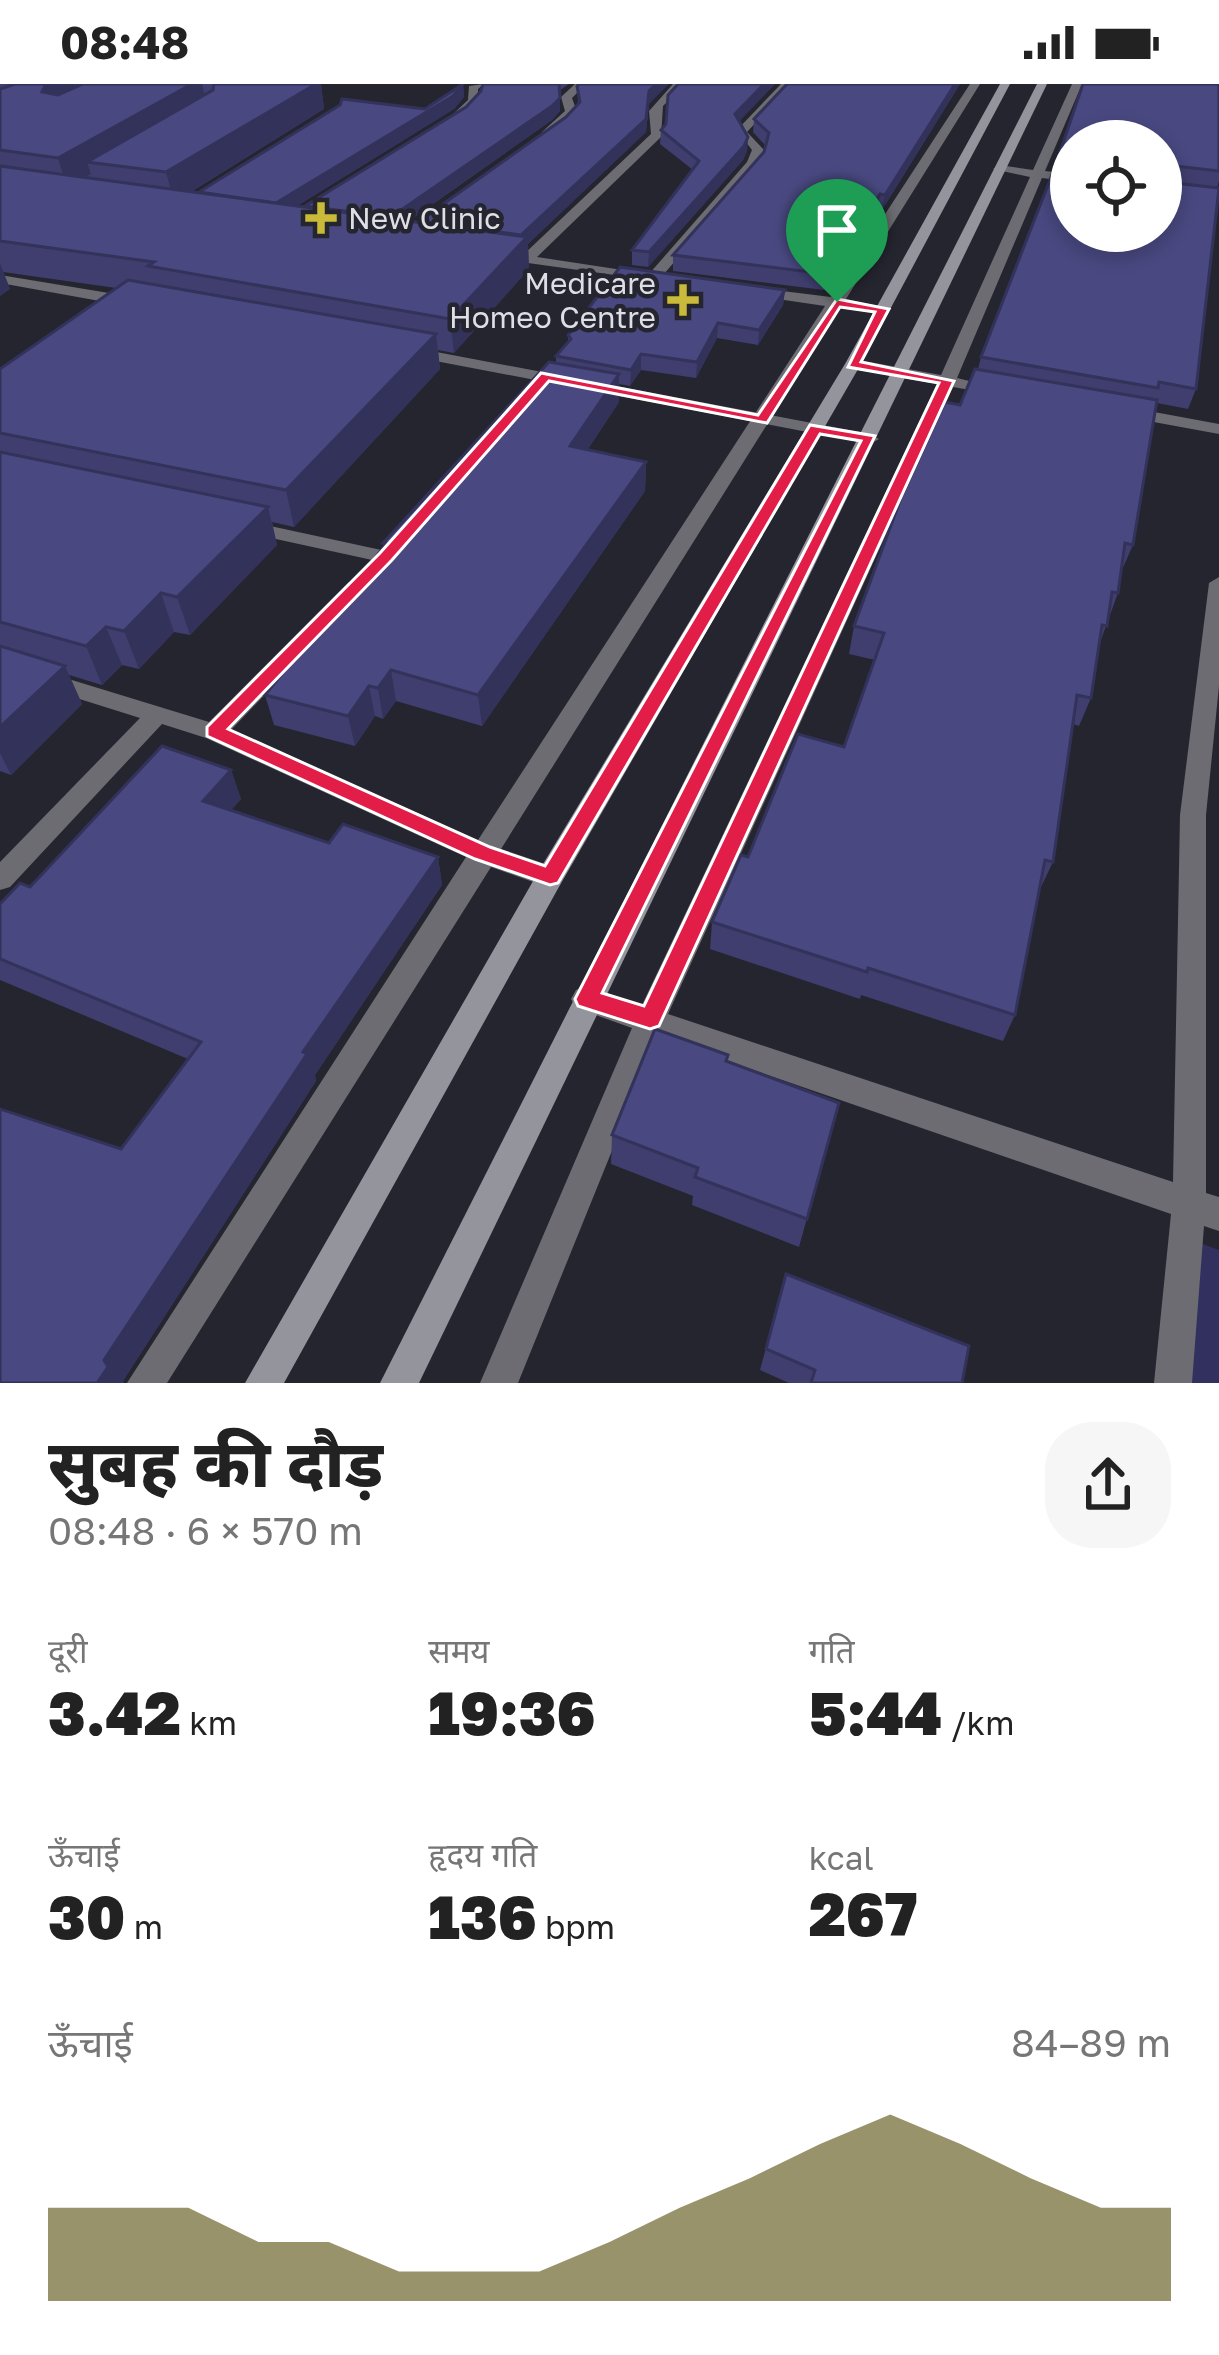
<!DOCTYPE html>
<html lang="hi">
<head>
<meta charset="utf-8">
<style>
  body { margin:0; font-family:"Golos Text","Noto Sans Devanagari",sans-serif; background:#f6f6f6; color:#222; height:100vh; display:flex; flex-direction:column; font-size:45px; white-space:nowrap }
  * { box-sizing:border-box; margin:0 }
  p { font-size:39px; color:#767676 }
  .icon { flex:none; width:66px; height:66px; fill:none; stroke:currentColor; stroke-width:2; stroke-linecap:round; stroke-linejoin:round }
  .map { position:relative; height:1299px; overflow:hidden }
  .drawer { display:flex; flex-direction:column; background:#fff; flex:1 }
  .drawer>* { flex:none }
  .buttons { position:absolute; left:1050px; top:36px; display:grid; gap:24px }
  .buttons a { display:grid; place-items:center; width:132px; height:132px; border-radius:50%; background:#fff; box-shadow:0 6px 18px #0003; font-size:60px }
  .pin { position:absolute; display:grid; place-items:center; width:102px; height:102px; color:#fff; margin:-123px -51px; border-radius:50% 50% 50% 0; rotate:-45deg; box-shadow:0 0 12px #0007 }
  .pin .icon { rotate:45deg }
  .round { display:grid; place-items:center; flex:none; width:126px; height:126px; border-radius:48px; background:#f6f6f6 }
  .headline { display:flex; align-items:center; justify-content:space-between; height:204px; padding:0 48px }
  h1 { font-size:66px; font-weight:800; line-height:90px }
  .stats { display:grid; grid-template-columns:repeat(3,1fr); gap:18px; height:204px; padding:12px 48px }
  .stats div { display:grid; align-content:center }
  .stats b { font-size:60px; font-weight:800 }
  .stats small { font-size:33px; font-weight:400 }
  .stats p { font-size:33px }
  .chart { height:336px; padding:24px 48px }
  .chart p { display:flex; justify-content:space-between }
  .chart svg { width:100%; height:216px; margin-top:12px; fill:#6e662d; opacity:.7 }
  .status { display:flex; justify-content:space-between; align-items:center; height:84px; padding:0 60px; background:#fff; direction:ltr }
  .status svg { height:33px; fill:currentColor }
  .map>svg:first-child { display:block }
  .green { fill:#31305f }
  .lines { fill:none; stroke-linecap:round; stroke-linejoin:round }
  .minor { fill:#6c6c72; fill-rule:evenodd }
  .tertiary { fill:#6c6c72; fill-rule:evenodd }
  .secondary { fill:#94949d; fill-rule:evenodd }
  .wall { fill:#3f3e6e; fill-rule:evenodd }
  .shaded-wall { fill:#33325a }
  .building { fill:#494880; stroke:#33325a; stroke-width:3 }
  .route { fill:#e11d48; stroke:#fff; stroke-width:3; fill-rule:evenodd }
  .poi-dot { fill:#caba3a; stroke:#24252f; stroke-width:4.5 }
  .labels { text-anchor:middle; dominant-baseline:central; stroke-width:9; stroke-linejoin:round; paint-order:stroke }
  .far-poi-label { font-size:30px; fill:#dedfe6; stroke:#24252f; text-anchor:start }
</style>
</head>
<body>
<div class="status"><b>08:48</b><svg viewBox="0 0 49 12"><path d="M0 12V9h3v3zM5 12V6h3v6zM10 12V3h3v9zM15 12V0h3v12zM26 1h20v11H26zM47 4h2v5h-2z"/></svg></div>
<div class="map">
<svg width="1219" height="1299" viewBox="0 0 1219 1299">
  <rect width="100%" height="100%" fill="#24252f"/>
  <path class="green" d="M1192,1156l27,10v133h-36z"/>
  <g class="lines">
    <g class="minor">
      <path d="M484,0l-6,5v14l-19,17h-8v-4l17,-16 1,-14z"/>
      <path d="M575,0h11l-14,14 5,14 -27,24h-8v-4l23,-21 -4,-14z"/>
      <path d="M673,0h12l-22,22 -2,31 -124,120 112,17 98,-112 5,-12 -15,-20 44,-46h11l-45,48 17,18 -5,13 -101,118 -167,-23v-6l32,3 128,-121 -2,-23z"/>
      <path d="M970,0h10l-134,215 45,10 -8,5 -43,-6 -339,541 59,20 3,8 -3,8 -10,3 -59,-21 -324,516h-40l339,-526 -260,-119 -44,-14 -152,163 -10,3v-28l140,-144 -140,-44v-16l209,64 140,-140h14l3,5 -3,5 -132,138 247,110 347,-534 -74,-11 -7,-4 7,-4 80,10z"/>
      <path d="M1072,0h10l-37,87 26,3v8l-29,-4 -85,200 49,12 -8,5 -45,-8 -285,627 505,168 7,-367 29,-232 10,-6v109l-13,129v378l13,4v34l-15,-5 -12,157h-38l17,-169 -513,-177 -140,346h-38l152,-355 -56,-20 -5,-9 5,-9 10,-4 56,19 295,-621 -84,-15 -8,-5 8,-5 88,16 89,-198 -37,-8 6,-4 34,5z"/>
      <path d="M1127,323l92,17v10l-98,-18v-8z"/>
      <path d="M242,436l144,31 10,6 -10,6 -151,-33 -3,-4z"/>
    </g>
    <g class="tertiary">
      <path d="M0,191l133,22 8,5 -8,5 -133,-24z"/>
      <path d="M410,263l460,87 9,5 -9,5 -466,-89v-6z"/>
    </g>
    <g class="secondary">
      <path d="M1000,0h10l-149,280 -301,521 -276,498h-39l295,-514 305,-505z"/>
      <path d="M1037,0h10l-628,1299h-39z"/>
    </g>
  </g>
  <g class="wall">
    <path d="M0,0h321l3,25 -133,83 8,1 226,-84 38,-25 1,13 -10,12 -157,97 8,1 161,-100 15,-16 2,-7h86l-10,7 1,20 -8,9 -143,101 10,1 147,-105 12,-13 -1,-18 72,18 -3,28 -118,112 1,25 -75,84 -16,-3 2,19 -146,158 -22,-5 5,23 -87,90 -16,-3 -35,37 -17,-4 -20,20 -33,-10 13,29 -71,71 -11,-4v-402l116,-81 -113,-16 7,17 -10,7z"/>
    <path d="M678,0h97l-36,37 9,16 -1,14 -4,9 -95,107 -16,-2v-15l61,-80 -33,-26 1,-14 5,-6z"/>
    <path d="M960,0l-78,126 -5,-1 -20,37 -7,-1 -26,45 -151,-19v-16l91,-103 1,-7 -12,-13 1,-13z"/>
    <path d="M1083,0h136v97l-2,7h2v11l-23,190 -8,20 -31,-6 -24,142 -12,27 -3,21 -20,55 -7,50 -12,28 -6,-2 -20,138 -13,27 -25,126 -12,26 -142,-46 -1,4 -150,-50 2,-27 29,-67 7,2 50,-123 46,13 31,-87 -26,-6 5,-28 47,-128 44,-96 15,3 15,-36h3l3,-12 75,-190zM1071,57h90v90h-90z"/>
    <path d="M785,206l-2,15 -25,40 -41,-7 -21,40 -55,-8 -11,16 -11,-2v18l-31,47 58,13 -1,29 -163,235 -86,-25 -13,18 -8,-3 -20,30 -81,-21 -9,-30 119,-147 -1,-5 173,-180v-7l12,-13v-8z"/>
    <path d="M231,686l10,29 -10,11 98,33 109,14 4,28 -127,190 1,6 -193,300 1,2h-124l121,-234 67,-90 -188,-79v-76z"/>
    <path d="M728,971l-1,7 112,41 -40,144 -107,-42 1,-9 -82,-32 1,-29z"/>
    <path d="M786,1190l176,109h-173l-29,-13z"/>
  </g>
  <g class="shaded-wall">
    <path d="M48,0h68l-63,29 -11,-21 3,-6z"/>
    <path d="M192,0h10l5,22 -120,56 4,12 -24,14 -9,-30z"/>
    <path d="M316,0h5l3,25 -150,93 -8,-30z"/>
    <path d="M463,0l1,13 -10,12 -175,108 -3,-14z"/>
    <path d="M656,0h13l-20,20 -3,28 -118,112 1,25 -75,84 -4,-34 71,-84z"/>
    <path d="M764,0h11l-41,43 1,-13z"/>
    <path d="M955,0h5l-78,126 3,-15z"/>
    <path d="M560,14v13l-8,9 -159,112 -2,-15z"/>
    <path d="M748,53l-1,14 -4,9 -95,107 1,-15z"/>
    <path d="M880,110l-3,15 -20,37 2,-16z"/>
    <path d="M853,145l-3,16 -26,45 2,-16z"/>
    <path d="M0,179l10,26 -10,7z"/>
    <path d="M785,206l-2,15 -25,40 1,-15z"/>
    <path d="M718,239l-1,15 -21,40 1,-16z"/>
    <path d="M436,250l4,35 -146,158 -8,-37z"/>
    <path d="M641,270v16l-11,16 1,-16z"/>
    <path d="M619,290v28l-48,73 -1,-29z"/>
    <path d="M646,378l-1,29 -163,235 -4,-31z"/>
    <path d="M268,423l9,38 -87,90 -13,-38z"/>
    <path d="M161,509l13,39 -35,37 -15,-38z"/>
    <path d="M106,543l16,38 -20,20 -16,-39z"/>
    <path d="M65,582l17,38 -71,71 -11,-22v-26z"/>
    <path d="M391,586l5,31 -13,18 -5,-31z"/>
    <path d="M369,602l6,30 -20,30 -7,-30z"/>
    <path d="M231,686l10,29 -27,31 -11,-29z"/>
    <path d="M438,773l4,28 -127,190 1,6 -193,300 1,2h-27l7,-23 199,-308z"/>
  </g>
  <g class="building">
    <path d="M15,0h33l-3,2 -3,6 16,3 25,-11h109l-134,74 -58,-8v-61z"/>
    <path d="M214,0h102l-150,88 -79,-10 126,-72z"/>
    <path d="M463,0l-10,12 -177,107 -77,-11 141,-87 2,-6 83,10z"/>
    <path d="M483,0h76l1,14 -8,8 -161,111 -86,-11 161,-99 15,-16z"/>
    <path d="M579,0h77l-7,7 -3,28 -125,116 -102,-14 147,-104 14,-15 -3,-16z"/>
    <path d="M678,0h86l-29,30 13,23 -4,9 -95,106 -17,-2 67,-89 -38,-31 5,-6 2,-29z"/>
    <path d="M787,0h168l-70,111 -5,-1 -21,36 -6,-1 -27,45 -153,-19 91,-103 5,-19 -15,-14z"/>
    <path d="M1083,0h136v87l-52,-6 -5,5 4,12 53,6 -23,201 -37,-7 -1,6 -177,-31 74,-190 16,2v62h90v-90h-90v12l-11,-1z"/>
    <path d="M0,82l527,71 -77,82 -302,-53 6,-4 -154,-21z"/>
    <path d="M620,183l165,23 -26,40 -41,-7 -21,39 -56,-8 -10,16 -75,-14 15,-17 -3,-4z"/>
    <path d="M128,196l308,54 -150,156 -286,-57v-64z"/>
    <path d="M549,278l70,12 -49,72 76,16 -168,233 -87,-25 -13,18 -9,-2 -21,30 -83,-21 122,-152h-4z"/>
    <path d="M975,285l182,31 -24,145 -8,-2 -7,50 -6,-1 -5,34 -5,-1 -11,73 -14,-3 -24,167 -8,-2 -30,155 -147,-47 -1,4 -155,-50 29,-67 7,2 50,-123 46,13 40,-114 -30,-7 47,-128 44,-96 15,3z"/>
    <path d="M0,368l268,55 -91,90 -16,-4 -37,38 -18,-4 -20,19 -86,-24z"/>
    <path d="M0,562l65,20 -65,61z"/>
    <path d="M162,662l69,24 -28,31 126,42 14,-19 95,33 -135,195 4,2 -203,306 4,7 -11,16h-97v-274l121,40 80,-107 -201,-83v-55l20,-21 10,4z"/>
    <path d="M655,945l73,26 -2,6 113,42 -32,116 -112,-42 3,-9 -86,-33z"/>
    <path d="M786,1190l183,72 -7,37h-151l4,-13 -49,-21z"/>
  </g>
  <path class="route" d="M837,215l52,10 -28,53 93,19 -295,645 -9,3 -72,-23 -3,-7 286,-558 -41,-7 -262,449 -8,2 -75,-26 -268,-123v-9l173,-174 161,-180 217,42zM840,223l35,5 -27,55 91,16 -295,623 -42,-13 273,-557 -65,-11 -265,441 -55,-19 -262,-118 164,-169 157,-179 218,42z"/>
  <g class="poi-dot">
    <path d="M315 116h12v12h12v12h-12v12h-12v-12h-12v-12h12z"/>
    <path d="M677 198h12v12h12v12h-12v12h-12v-12h-12v-12h12z"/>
  </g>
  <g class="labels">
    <g class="far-poi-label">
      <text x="348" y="134">New Clinic</text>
      <text x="656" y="199" text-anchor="end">Medicare<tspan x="656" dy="34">Homeo Centre</tspan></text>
    </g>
  </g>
</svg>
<div class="buttons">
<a><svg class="icon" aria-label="locate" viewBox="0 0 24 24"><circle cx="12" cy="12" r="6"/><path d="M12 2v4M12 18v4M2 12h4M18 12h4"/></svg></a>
</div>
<div class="pin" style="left:837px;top:218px;background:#1e9e55"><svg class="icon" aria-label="arrive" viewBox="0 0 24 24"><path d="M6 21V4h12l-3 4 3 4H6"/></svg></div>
</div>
<section class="drawer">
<div class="headline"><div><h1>सुबह की दौड़</h1><p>08:48 · 6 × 570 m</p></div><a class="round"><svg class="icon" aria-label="share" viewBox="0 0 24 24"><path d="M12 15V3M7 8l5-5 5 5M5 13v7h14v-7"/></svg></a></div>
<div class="stats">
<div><p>दूरी</p><b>3.42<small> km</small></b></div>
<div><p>समय</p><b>19:36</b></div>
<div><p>गति</p><b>5:44<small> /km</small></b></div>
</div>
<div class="stats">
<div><p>ऊँचाई</p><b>30<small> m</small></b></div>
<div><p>हृदय गति</p><b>136<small> bpm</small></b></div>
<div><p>kcal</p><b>267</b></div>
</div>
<div class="chart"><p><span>ऊँचाई</span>84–89 m</p>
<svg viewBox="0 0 160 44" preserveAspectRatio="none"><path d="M0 44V25L10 25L20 25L30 32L40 32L50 38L60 38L70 38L80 32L90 25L100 19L110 12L120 6L130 12L140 19L150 25L160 25V44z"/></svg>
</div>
</section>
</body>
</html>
